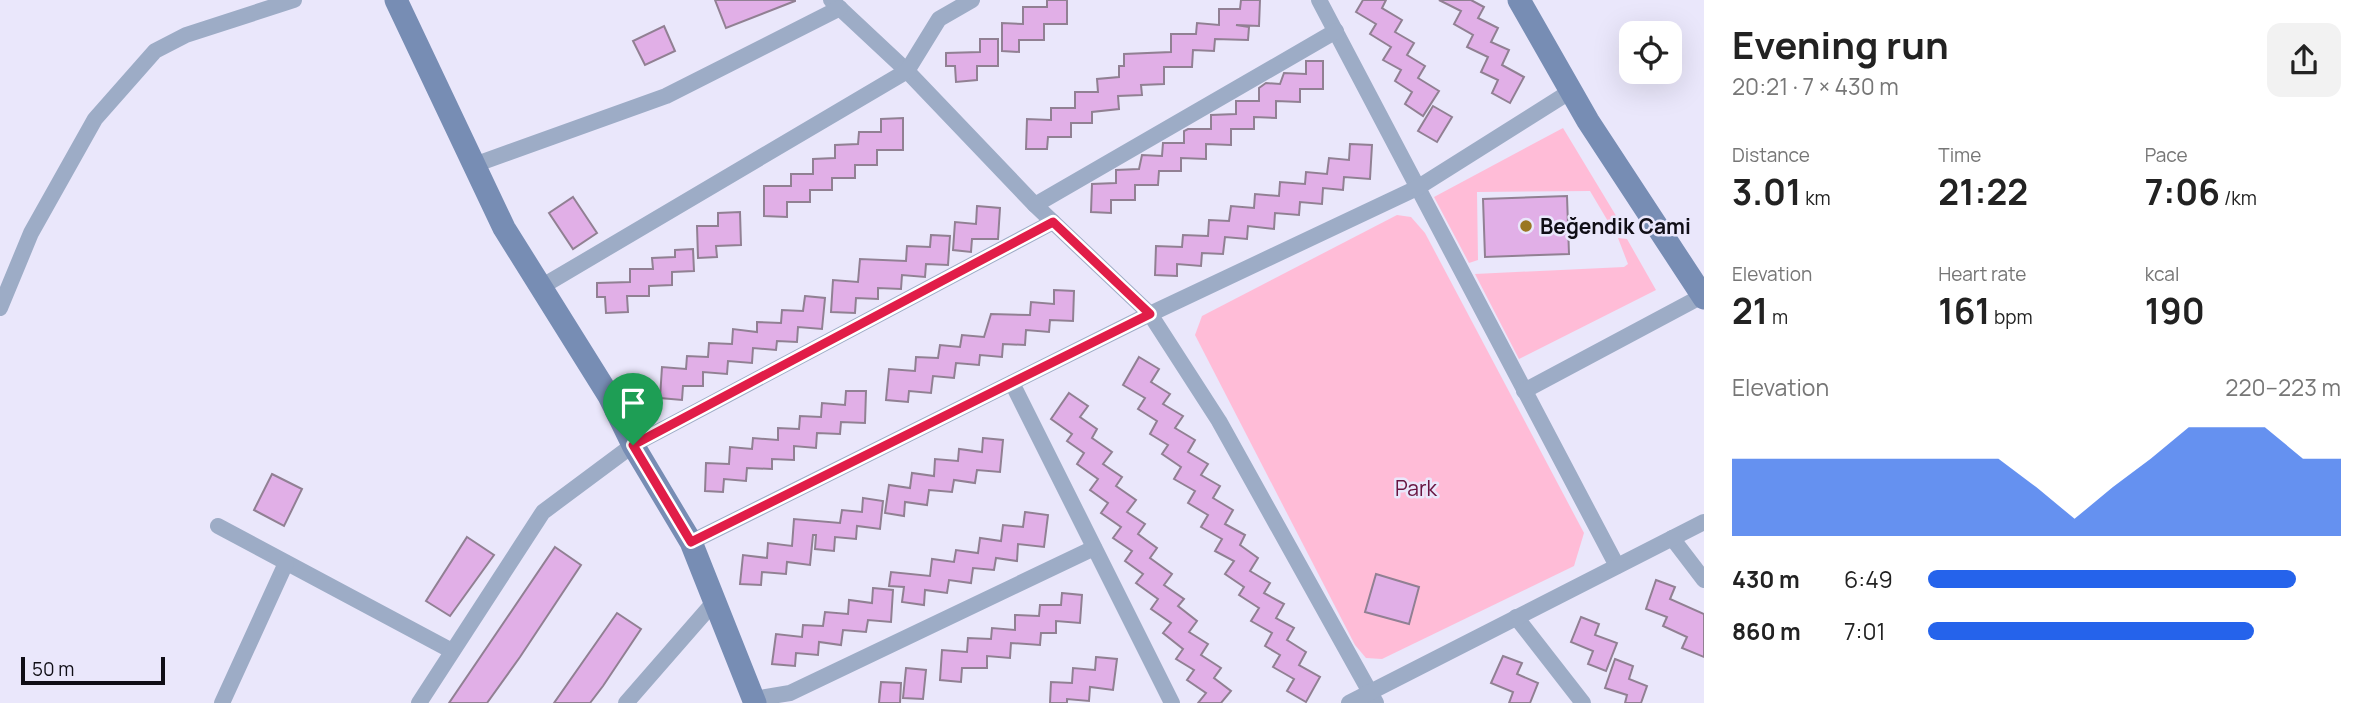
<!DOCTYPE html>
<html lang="en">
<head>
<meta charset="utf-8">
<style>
  body { margin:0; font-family:Manrope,sans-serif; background:#f2f2f2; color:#222; height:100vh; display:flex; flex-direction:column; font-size:26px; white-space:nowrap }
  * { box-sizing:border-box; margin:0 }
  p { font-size:23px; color:#767676 }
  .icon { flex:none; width:38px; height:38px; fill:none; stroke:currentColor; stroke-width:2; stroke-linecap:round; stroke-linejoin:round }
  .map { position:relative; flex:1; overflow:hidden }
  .drawer { display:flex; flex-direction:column; background:#fff; width:665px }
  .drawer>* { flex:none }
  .controls { position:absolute; left:1619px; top:21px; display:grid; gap:14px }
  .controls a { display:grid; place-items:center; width:63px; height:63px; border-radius:14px; background:#fff; box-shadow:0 7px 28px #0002; font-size:35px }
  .scale { position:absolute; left:21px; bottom:18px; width:144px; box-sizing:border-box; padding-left:7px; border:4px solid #100e16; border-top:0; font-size:19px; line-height:24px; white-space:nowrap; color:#100e16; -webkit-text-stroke:5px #eae7fb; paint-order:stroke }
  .pin { position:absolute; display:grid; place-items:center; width:60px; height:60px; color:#fff; margin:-72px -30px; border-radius:50% 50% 50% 0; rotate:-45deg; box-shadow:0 0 7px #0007 }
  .pin .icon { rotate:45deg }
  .round { display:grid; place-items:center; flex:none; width:74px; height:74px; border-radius:14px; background:#f2f2f2 }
  .summary { display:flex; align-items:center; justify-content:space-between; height:119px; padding:0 28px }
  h1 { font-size:38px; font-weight:700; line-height:52px }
  .stats { display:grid; grid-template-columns:repeat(3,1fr); gap:10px; height:119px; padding:7px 28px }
  .stats div { display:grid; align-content:center }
  .stats b { font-size:35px; font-weight:700 }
  .stats small { font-size:19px; font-weight:400 }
  .stats p { font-size:19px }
  .chart { height:196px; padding:14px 28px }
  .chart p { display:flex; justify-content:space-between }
  .chart svg { width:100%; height:126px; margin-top:7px; fill:#2563eb; opacity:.7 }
  ul { padding:0 28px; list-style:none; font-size:23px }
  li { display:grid; grid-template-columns:112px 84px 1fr; align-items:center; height:52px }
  li i { height:18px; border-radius:9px; background:#2563eb }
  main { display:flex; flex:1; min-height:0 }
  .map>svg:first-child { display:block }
  .green { fill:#ffbcd7 }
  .building { fill:#e1afe7; stroke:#918093; stroke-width:2 }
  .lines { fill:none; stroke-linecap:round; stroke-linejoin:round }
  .street { stroke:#9dacc6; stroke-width:16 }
  .secondary { stroke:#778db4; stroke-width:23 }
  .route-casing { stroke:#fff; stroke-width:14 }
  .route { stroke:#e11d48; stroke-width:9 }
  .poi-dot { fill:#9a7722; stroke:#eae7fb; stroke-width:2.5 }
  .labels { text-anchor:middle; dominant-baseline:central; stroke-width:5; stroke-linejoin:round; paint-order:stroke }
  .poi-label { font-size:21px; font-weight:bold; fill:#100e16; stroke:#eae7fb; text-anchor:start }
  .park-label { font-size:21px; fill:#681440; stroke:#eae7fb }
</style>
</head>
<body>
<main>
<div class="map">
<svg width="1704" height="703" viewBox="0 0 1704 703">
  <rect width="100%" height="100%" fill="#eae7fb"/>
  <g class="green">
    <path d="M1563,128l55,91 -9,4 -19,-32 -113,1 1,68 -9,3 -35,-66z"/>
    <path d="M1397,215l14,2 14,16 159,300 -10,33 -192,93 -16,-1 -11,-13 -160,-310 7,-19z"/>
    <path d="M1618,238l9,1 29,51 -137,69 -44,-85 149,-7 4,-3z"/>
  </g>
  <g class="building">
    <path d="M715,0h80v1l-69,27z"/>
    <path d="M1047,0h20v24h-23v16h-25v12l-17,-1v-28l21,1v-17h24z"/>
    <path d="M1241,0h19l-1,26 -23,-1 13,2 -1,13 -33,-1 -1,12 -21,-1 -1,17h-28v17l-23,1 1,10 -24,1 1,13 -27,3v11h-21v14h-23l-1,12h-21l1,-30 24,1v-12h24v-16h23l-1,-13 22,-2v-11h5v-12l47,-2v-18h25l1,-11 22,2v-16h21z"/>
    <path d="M1363,0h23l-4,8 20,12 -7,12 19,11 -7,12 18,11 -7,12 21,13 -16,25 -18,-12 7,-12 -17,-11 6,-11 -18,-10 8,-13 -21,-13 6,-10 -20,-12z"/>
    <path d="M1439,0h32l13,7 -6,11 20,10 -7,14 18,8 -7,15 22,12 -14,26 -18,-10 6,-13 -17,-8 7,-15 -21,-10 6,-12 -19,-11 7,-13z"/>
    <path d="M664,26l11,25 -30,14 -12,-24z"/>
    <path d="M980,39h18v27h-21v14l-21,2 -1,-16h-9v-13l34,-1z"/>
    <path d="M1306,61h17v28h-23v13l-24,-1v17l-22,-1v12h-23v16l-25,-1v15l-25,-1v13h-22l-1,14h-23v15h-24v13l-20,-1 1,-28 24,-1v-13l23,-1 3,-14 20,1 1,-13h21v-12l4,-2h23v-14l25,-1v-13h23v-13l7,-5 14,1 4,-11 22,1z"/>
    <path d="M1433,106l19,11 -15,25 -19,-11z"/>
    <path d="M903,118v32h-26v15h-22v13h-23v12h-22v12h-23v15l-23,-1v-30h27v-12h22v-15l22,-1v-13l23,-1 1,-12h22v-13z"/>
    <path d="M1350,144l22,1 -2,34 -26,-2 -1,13 -20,-2 -1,16 -22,-2 -1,13 -24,-2 -1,16 -26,-3 -1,13 -22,-2 -2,17 -21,-1 -1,13 -24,-2v12l-22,-1 1,-29 26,1 1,-12 25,1 1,-16 20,1 2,-15 23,2 1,-14 24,2 1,-14 25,2 1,-12 21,2 2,-16 20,2z"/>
    <path d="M1567,196l2,58 -84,3 -2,-58z"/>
    <path d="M573,197l24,36 -24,16 -24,-36z"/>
    <path d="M977,206l23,2 -2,31h-26l-1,13 -18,-2 2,-28 21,2z"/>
    <path d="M740,212l1,33 -25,1 1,11 -19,1 -1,-32h21v-13z"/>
    <path d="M931,235l19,1 -2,29 -22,-1 -1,13 -23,-2 -1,14 -23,-1v11l-22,-1 -1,15 -24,-1 2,-32 25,2 2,-23 46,2 1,-15 23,1z"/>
    <path d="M693,249l1,22 -22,1v13l-23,1v10h-22l1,16 -22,1 -1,-16h-8v-14l33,-1v-13h23l-1,-11 23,-1v-7z"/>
    <path d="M1054,290l20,1 -1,30 -23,-1 -1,12 -23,-2 -1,15 -22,-1 -1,13 -22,-2 -1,10 -23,-2 -2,15 -21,-2 -2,17 -22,-2 -1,11 -22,-2 3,-31 26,2 1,-14 22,1 2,-13 20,2 2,-12 22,2 7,-23 39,1 1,-13 23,2z"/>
    <path d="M805,296l20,2 -3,31 -24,-2 -1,15 -20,-1 -1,9 -23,-2 -1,15 -24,-2 -1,13 -24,-2v14h-20l-1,14 -22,-2 2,-31 24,2 1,-13 21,1 1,-14 23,1 1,-15 24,3v-10l24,1 1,-13 21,1z"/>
    <path d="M1139,357l20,12 -8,13 19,12 -7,10 20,12 -8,12 20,12 -7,12 20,12 -7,11 19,11 -7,12 20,12 -8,14 20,11 -5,10 18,13 -8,13 20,12 -6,10 20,11 -8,14 18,10 -7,12 19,12 -7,13 21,12 -14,25 -19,-11 7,-12 -21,-12 7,-12 -15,-9 7,-13 -21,-12 8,-13 -20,-13 5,-8 -19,-13 9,-13 -19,-10 7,-12 -21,-12 7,-12 -20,-12 7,-12 -21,-12 7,-12 -19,-13 6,-9 -18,-11 7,-13 -19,-12 7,-11 -22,-13z"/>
    <path d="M846,391h20l-1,32 -24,-1 -1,12 -23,-1 -1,15 -22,-2v14l-22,-1v10l-25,-1 -1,13 -22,-2 -1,13 -18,-1 1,-28 23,1 1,-17 22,2 1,-11 25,2v-12l21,1 1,-13 21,1 1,-14 23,2z"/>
    <path d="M1069,393l19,13 -8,11 17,12 -5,9 20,14 -9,12 19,13 -6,9 20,14 -9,12 18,12 -7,10 19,14 -7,10 22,16 -8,11 20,14 -6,7 19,15 -8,11 19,12 -7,11 20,13 -7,10 17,13 -10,12h-23l8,-10 -19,-13 7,-10 -18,-11 7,-10 -20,-16 8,-10 -20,-14 7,-10 -22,-16 7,-9 -18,-13 7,-10 -19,-13 8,-11 -20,-14 7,-10 -18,-13 8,-11 -21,-15 7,-11 -17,-12 5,-7 -21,-15z"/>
    <path d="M983,438l20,2 -3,32 -23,-2 -2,13 -21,-3 -2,12 -23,-2 -2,15 -22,-3 -1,14 -19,-3 4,-28 21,3 2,-15 22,3 1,-17 23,2 1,-12 23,3z"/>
    <path d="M272,474l30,15 -18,37 -30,-16z"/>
    <path d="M863,498l20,3 -3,28 -23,-3 -1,13 -21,-2 -1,14 -19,-2 1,-14h-3l-3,30 -23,-3 -1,12 -24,-2 -1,13 -21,-1 3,-29 24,3 1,-15 24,3 2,-27 46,4 2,-13 20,2z"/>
    <path d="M1025,512l23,3 -4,32 -26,-3 -1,17 -21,-3 -2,12 -21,-2 -2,15 -22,-3 -2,13 -22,-3 -1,15 -22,-3 2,-15 -15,-1 2,-14 39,4 2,-17 22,3 2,-12 22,3 2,-15 21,3 2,-16 20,2z"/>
    <path d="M467,537l27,18 -44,61 -24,-15z"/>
    <path d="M555,547l26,18 -61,92 -33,46h-38z"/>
    <path d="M1376,574l43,13 -10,37 -44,-12z"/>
    <path d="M1656,580l19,7 -5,12 34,15v43l-22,-9 5,-11 -24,-11 4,-9 -21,-8z"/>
    <path d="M873,588l20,2 -2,32 -23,-2 -2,12 -23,-2 -2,15 -22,-3 -1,13 -22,-2 -1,13 -23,-2 4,-30 26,3 1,-12 20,1 2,-14 23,2 1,-14 23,3z"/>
    <path d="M1062,593l20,2 -2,28 -24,-2v12h-15l-1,12 -29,-2 -1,15 -23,-2v12h-25l-1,14 -21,-2 2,-30 25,2 1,-14 23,1 1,-11 23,2v-15l24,1 1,-11h21z"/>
    <path d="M617,613l24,16 -38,57 -13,17h-36z"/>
    <path d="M1581,617l18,7 -4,11 22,8 -11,28 -18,-7 5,-13 -22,-9z"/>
    <path d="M1503,656l19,7 -5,11 21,9 -8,20h-21l4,-11 -22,-9z"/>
    <path d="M1096,657l21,2 -4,31 -23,-3 -1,14 -22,-2v4h-17l1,-21 21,1 1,-15 22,2z"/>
    <path d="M1615,659l18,7 -4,13 18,7 -6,17h-16l2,-8 -22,-7z"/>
    <path d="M906,668l20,2 -3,29 -20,-1z"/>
    <path d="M881,682l20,1 -1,20h-21z"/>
  </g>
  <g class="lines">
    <g class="street">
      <path d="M831,0l76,71 128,134 115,109 69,107 157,282"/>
      <path d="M1319,0l298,566"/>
      <path d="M474,165l192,-69 174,-88"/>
      <path d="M1035,205l301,-174"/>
      <path d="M541,287l366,-216 32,-52 33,-19"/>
      <path d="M0,308l31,-75 64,-114 60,-68 31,-16 108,-35"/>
      <path d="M1012,383l160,320"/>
      <path d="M1524,391l178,-95"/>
      <path d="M218,526l234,125"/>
      <path d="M1672,538l32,42"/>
      <path d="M691,542l459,-228 267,-126 154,-97"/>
      <path d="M1516,617l67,86"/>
      <path d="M754,699l36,-6 304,-145"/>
      <path d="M222,703l64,-140"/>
      <path d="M419,703l124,-191 90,-67 420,-223"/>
      <path d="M626,703l89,-102"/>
      <path d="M1349,703l355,-181"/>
    </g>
    <g class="secondary">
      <path d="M396,0l108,228 105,168 24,49 58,97 64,161"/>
      <path d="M1519,0l69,121 116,177"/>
    </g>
  </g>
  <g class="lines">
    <g class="route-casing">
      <path id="route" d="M1053,222l97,92 -459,228 -58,-97z"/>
    </g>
    <use href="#route" class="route"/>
  </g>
  <circle class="poi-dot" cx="1526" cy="226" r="7"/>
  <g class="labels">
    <g class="poi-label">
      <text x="1540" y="226">Beğendik Cami</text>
    </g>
    <g class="park-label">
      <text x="1416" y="488">Park</text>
    </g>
  </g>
</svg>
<div class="controls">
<a><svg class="icon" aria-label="locate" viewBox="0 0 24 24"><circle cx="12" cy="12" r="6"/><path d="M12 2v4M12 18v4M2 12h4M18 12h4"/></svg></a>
</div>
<div class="scale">50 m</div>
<div class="pin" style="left:633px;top:445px;background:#1e9e55"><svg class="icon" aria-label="arrive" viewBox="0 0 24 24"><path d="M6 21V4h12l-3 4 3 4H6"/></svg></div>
</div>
<section class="drawer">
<div class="summary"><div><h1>Evening run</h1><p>20:21 · 7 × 430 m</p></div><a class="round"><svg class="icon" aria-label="share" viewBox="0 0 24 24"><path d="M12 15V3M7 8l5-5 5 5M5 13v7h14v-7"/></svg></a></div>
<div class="stats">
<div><p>Distance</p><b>3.01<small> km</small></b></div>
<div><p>Time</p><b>21:22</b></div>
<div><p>Pace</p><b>7:06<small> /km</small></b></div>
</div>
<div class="stats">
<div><p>Elevation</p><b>21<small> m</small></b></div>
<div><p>Heart rate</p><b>161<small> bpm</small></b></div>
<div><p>kcal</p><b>190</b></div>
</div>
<div class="chart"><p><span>Elevation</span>220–223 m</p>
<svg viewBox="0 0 160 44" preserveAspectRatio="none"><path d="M0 44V17L10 17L20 17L30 17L40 17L50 17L60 17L70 17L80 27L90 38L100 27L110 17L120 6L130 6L140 6L150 17L160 17V44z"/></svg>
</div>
<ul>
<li><b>430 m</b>6:49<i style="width:89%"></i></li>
<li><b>860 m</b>7:01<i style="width:79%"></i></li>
</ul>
</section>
</main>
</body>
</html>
